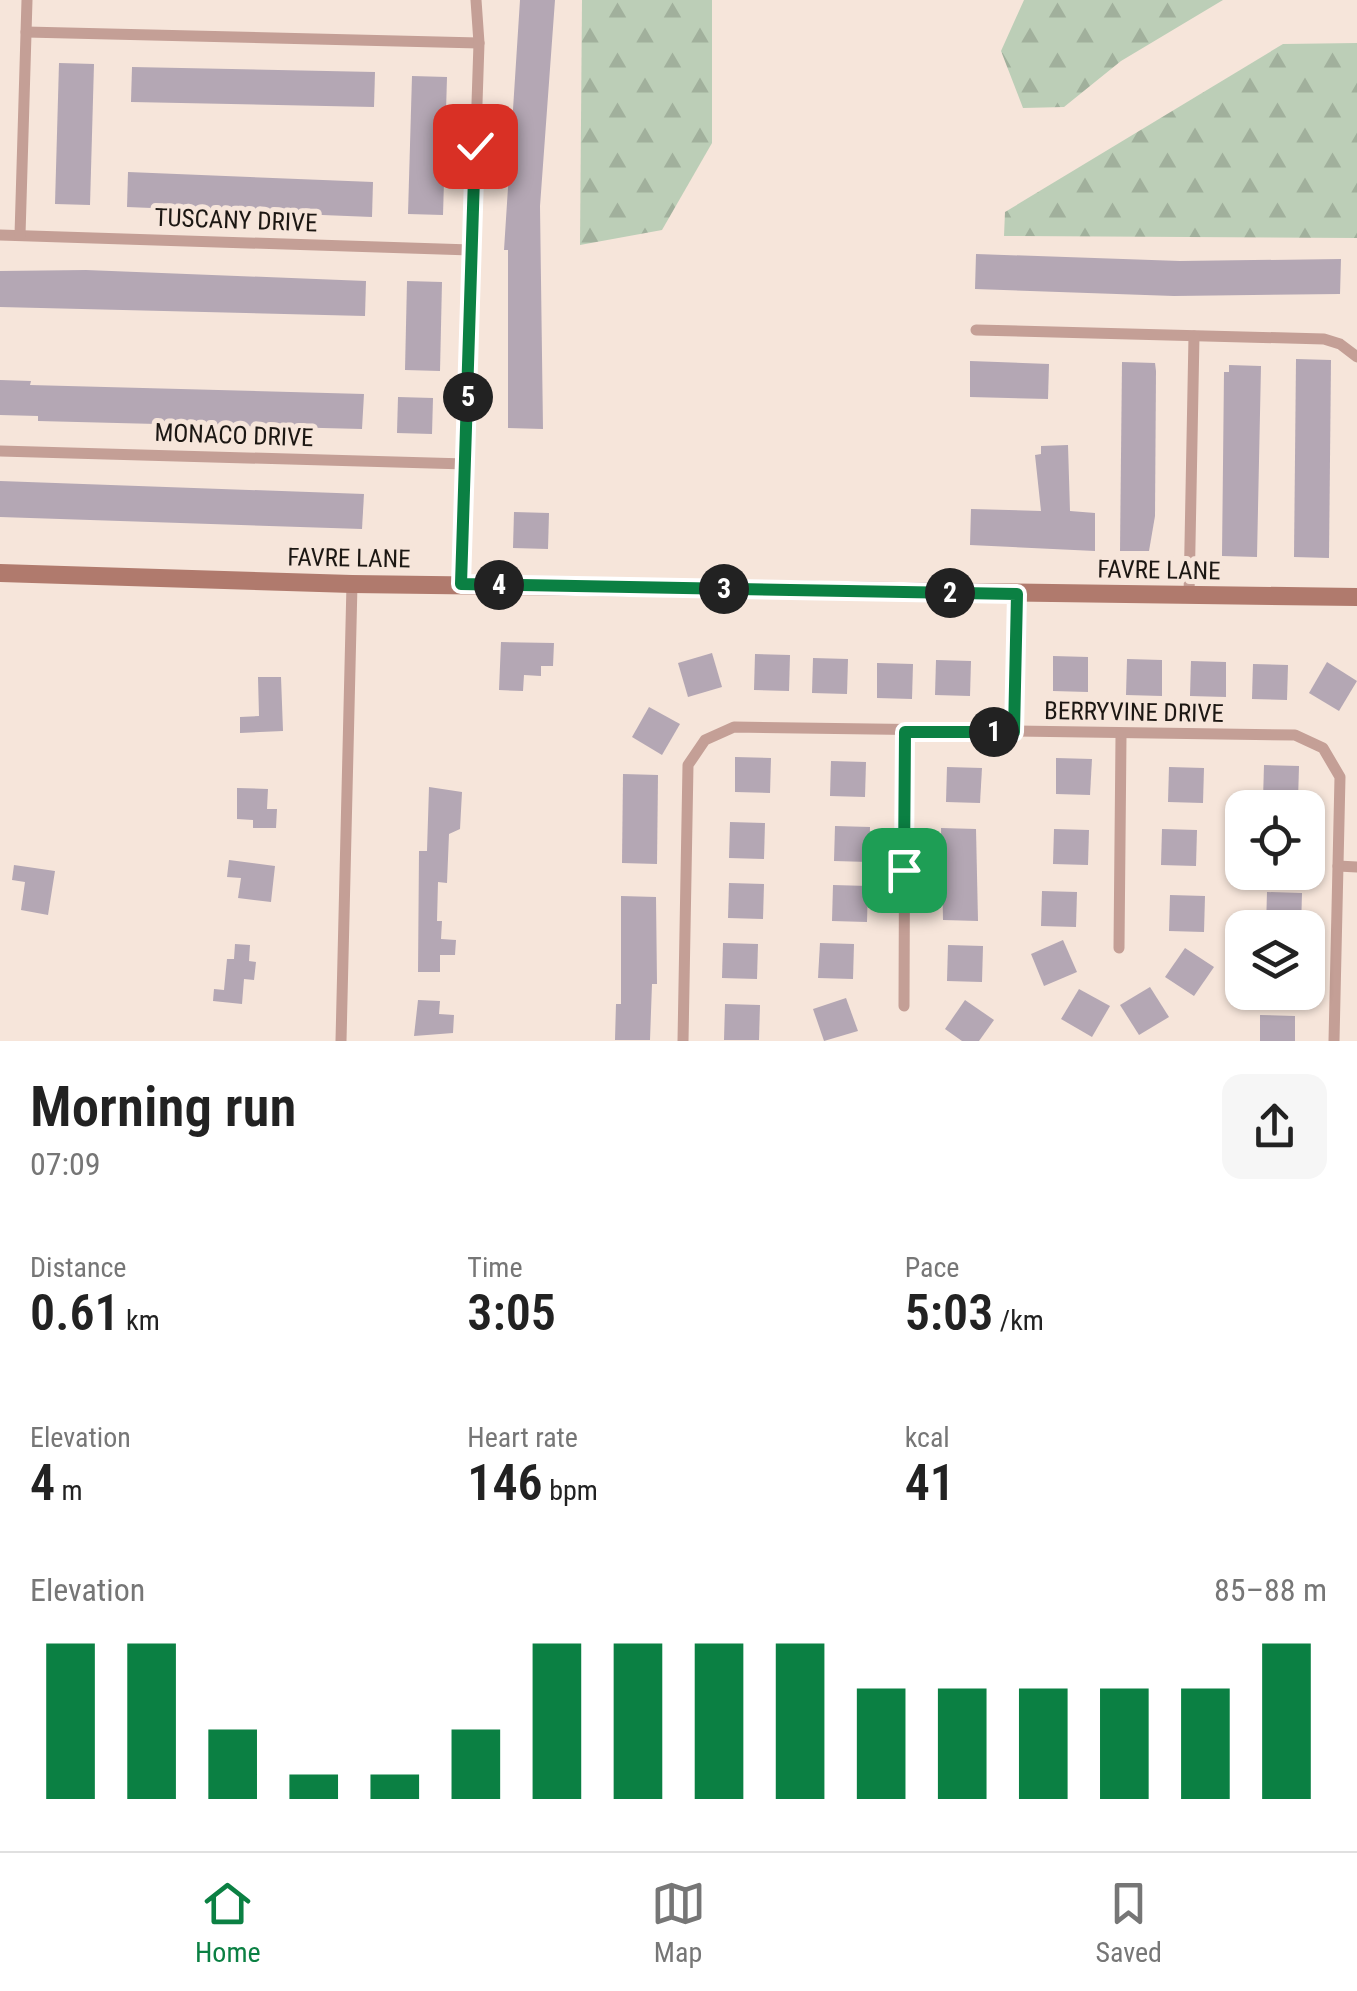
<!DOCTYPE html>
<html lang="en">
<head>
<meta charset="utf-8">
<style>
  body { margin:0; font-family:"Roboto Condensed",sans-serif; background:#f6f6f6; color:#222; height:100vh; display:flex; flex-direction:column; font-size:38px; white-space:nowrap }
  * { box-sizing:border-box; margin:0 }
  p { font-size:32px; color:#767676 }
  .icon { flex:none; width:55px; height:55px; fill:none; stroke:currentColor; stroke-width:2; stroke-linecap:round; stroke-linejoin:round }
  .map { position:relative; height:1041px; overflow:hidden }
  .panel { display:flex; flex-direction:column; background:#fff; flex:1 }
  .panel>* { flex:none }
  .controls { position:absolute; left:1225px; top:790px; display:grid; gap:20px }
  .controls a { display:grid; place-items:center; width:100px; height:100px; border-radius:20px; background:#fff; box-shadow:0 2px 8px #0004; font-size:50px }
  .pin { position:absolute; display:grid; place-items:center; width:85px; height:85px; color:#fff; margin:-42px; border-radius:20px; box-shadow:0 5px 15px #0006 }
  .km { position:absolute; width:50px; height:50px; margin:-25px; border-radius:50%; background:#222; color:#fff; font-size:28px; line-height:50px; text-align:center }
  .round { display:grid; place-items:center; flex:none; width:105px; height:105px; border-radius:20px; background:#f6f6f6 }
  .headline { display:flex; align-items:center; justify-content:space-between; height:170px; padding:0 30px }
  h1 { font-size:55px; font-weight:600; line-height:75px }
  .figures { display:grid; grid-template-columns:repeat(3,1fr); gap:15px; height:170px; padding:10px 30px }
  .figures div { display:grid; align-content:center }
  .figures b { font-size:50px; font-weight:600 }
  .figures small { font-size:28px; font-weight:400 }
  .figures p { font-size:28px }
  .chart { height:280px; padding:20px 30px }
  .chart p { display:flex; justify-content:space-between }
  .chart svg { width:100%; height:180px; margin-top:10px; stroke:#0b8043; stroke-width:6 }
  .tabs { display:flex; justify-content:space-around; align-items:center; height:140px; border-top:2px solid #e0e0e0; background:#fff; font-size:28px; color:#767676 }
  .tabs a { display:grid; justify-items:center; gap:5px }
  .tabs .active { color:#0b8043 }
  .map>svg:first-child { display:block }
  .forest { fill:url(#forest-firs) }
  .building { fill:#b4a7b4 }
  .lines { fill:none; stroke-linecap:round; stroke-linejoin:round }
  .street { stroke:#c49f96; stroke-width:11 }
  .secondary { stroke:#b07a6d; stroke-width:18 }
  .route-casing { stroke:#fff; stroke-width:20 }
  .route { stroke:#0b8043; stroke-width:12 }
  .labels { text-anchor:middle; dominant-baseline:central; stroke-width:10; stroke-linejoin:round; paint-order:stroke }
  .street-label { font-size:25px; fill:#1c1713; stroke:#f6e5da }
</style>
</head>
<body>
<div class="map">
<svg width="1357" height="1041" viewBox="0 0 1357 1041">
  <defs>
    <pattern id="forest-firs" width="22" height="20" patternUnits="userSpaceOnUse" patternTransform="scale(2.5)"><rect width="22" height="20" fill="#bcceb7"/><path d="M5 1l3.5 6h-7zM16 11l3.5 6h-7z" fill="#a1b09c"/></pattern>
  </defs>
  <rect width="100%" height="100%" fill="#f6e5da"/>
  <g class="forest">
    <path d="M582,0h130v143l-50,87 -82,15z"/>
    <path d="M1024,0h199l-102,61 -57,46 -41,1 -22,-57z"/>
    <path d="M1357,43v195l-353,-2 1,-24 278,-168z"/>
  </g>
  <g class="building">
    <path d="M520,0h35l-15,206 3,223 -35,-1v-178h-4z"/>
    <path d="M59,63l35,1 -4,141 -35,-1z"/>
    <path d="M132,67l243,5 -1,35 -243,-5z"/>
    <path d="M412,76l35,1 -4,138 -35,-1z"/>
    <path d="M128,172l245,10 -1,35 -245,-10z"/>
    <path d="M976,254l204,7 161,-2 -1,35 -166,2 -199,-7z"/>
    <path d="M86,270l280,11 -1,35 -365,-9v-36z"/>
    <path d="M407,281l35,1 -2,89 -35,-1z"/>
    <path d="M1296,359l35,1 -2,198 -35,-1z"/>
    <path d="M970,361l79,3 -1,35 -78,-2z"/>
    <path d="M1122,362l33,1 1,8 -1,145 -6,35h-29z"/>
    <path d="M1229,365l32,1 -4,191 -35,-1 2,-184h5z"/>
    <path d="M0,380l31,1 -1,4 334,9 -2,35 -324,-8v-5l-38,-1z"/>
    <path d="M398,397l35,1 -1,36 -35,-1z"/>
    <path d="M1068,445l2,66 25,2v38l-125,-6 1,-36 70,2 -6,-56 6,-1v-8z"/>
    <path d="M0,481l364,13 -2,35 -362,-12z"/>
    <path d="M514,512l35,1 -1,36 -35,-1z"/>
    <path d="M501,642l53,1 -1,23h-12v10l-17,-1 -1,16 -24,-1z"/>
    <path d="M712,653l10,34 -34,10 -10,-34z"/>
    <path d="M755,654l35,1 -1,36 -35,-1z"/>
    <path d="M1053,656l35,1v35l-35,-1z"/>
    <path d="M813,658l35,1 -1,35 -35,-1z"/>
    <path d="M1127,659l35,1v36l-36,-1z"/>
    <path d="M936,660l35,1 -1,35 -35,-1z"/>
    <path d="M1191,661l35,1v35l-36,-1z"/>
    <path d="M1327,662l30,19 -18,30 -30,-18z"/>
    <path d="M877,663l36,1 -1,35 -35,-1z"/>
    <path d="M1253,664l35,1 -1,35 -35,-1z"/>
    <path d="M258,677h23l2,54 -43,2v-16l19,-1z"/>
    <path d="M649,707l31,17 -18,31 -30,-18z"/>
    <path d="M735,757l36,1 -1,35 -35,-1z"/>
    <path d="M1056,758l36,1 -2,36 -34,-1z"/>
    <path d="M831,761l35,1 -1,35 -35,-1z"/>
    <path d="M1264,765l35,1 -1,35 -35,-1z"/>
    <path d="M947,767l35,1 -2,35 -34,-1z"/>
    <path d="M1169,767l35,1 -1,35 -35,-1z"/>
    <path d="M623,774l35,1 -1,89 -35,-1z"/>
    <path d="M429,787l33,5 -2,37 -11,5 -2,49 -9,-1 -1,39h5l-1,18 15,1 -1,15h-15v17h-22l1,-121h8z"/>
    <path d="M237,788l31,1 -1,20h10l-1,19h-23v-8l-16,-1z"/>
    <path d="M730,822l35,1 -1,36 -35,-1z"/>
    <path d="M835,826l35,1 -1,35 -35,-1z"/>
    <path d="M941,828l35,1 2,92 -35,-1z"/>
    <path d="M1054,829l35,1 -1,35 -35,-1z"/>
    <path d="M1162,829l35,1 -1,36 -35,-1z"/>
    <path d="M229,860l46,6 -4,36 -33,-4 3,-20 -14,-1z"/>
    <path d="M14,865l41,6 -7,44 -27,-5 4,-28 -13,-2z"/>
    <path d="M729,883l35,1 -1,35 -35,-1z"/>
    <path d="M833,885l35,1 -1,36 -35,-1z"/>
    <path d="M1042,891l35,1 -1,35 -35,-1z"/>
    <path d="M1267,892l35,1 -1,35 -35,-1z"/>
    <path d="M1170,895l35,1 -1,36 -35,-1z"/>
    <path d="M621,896l35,1 1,87h-5l-2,56h-35l1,-36h5z"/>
    <path d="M1063,940l14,32 -33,14 -13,-32z"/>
    <path d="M723,943l35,1 -1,35 -35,-1z"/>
    <path d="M820,943l34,1 -1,35 -35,-1z"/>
    <path d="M235,944l15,1 -1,16 7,1 -2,18 -10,-1 -2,25 -29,-3 1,-12 10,1 3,-31h7z"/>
    <path d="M948,945l35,1 -1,36 -35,-1z"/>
    <path d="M1185,948l29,19 -20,29 -29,-19z"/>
    <path d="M1150,987l19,30 -30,18 -19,-30z"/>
    <path d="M1079,989l31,17 -18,31 -31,-18z"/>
    <path d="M846,998l12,33 -34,10 -11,-32z"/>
    <path d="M418,1000l22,1 -1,13 15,1 -1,18 -39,3z"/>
    <path d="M965,1000l29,20 -15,21h-17l-17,-12z"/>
    <path d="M725,1004l35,1 -1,35h-35z"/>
    <path d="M1260,1015l35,1v25h-35z"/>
  </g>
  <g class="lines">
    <g class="street">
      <path d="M26,32l453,11"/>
      <path d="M0,235l471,15"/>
      <path d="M20,235l7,-235"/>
      <path d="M976,330l348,9 16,5 17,13"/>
      <path d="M0,451l466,13"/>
      <path d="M461,584l18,-541 -3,-43"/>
      <path d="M1189,596l5,-260"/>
      <path d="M1014,732l3,-138"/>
      <path d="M1338,866l19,1"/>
      <path d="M1119,948l2,-212"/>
      <path d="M904,1006l1,-274"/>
      <path d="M341,1041l11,-457"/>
      <path d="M683,1041l5,-276 17,-25 29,-13 561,8 28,13 17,29 -6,264"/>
    </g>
    <path class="secondary" d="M0,573l352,11 1005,13"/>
  </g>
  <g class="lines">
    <g class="route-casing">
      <path id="route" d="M475,146l-14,438 556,10 -3,138h-109l-1,138"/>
    </g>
    <use href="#route" class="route"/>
  </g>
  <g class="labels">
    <g class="street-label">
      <text transform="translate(236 220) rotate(2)">TUSCANY DRIVE</text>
      <text transform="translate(234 435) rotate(2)">MONACO DRIVE</text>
      <text transform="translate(349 558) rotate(1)">FAVRE LANE</text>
      <text transform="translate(1159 570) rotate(1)">FAVRE LANE</text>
      <text transform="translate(1134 712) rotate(1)">BERRYVINE DRIVE</text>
    </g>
  </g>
</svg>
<div class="controls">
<a><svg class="icon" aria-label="locate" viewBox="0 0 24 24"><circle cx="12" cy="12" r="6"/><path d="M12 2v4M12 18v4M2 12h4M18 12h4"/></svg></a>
<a><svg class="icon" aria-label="layers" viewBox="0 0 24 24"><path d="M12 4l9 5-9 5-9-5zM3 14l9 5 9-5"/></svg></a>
</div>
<div class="pin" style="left:904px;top:870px;background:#1e9e55"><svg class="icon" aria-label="arrive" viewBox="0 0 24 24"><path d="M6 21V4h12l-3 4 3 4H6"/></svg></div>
<div class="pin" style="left:475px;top:146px;background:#d93025"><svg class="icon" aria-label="check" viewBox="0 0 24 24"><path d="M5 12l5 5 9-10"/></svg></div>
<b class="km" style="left:994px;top:732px">1</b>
<b class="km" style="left:950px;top:593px">2</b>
<b class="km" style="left:724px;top:589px">3</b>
<b class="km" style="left:499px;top:585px">4</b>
<b class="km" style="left:468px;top:397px">5</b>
</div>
<section class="panel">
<div class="headline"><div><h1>Morning run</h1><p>07:09</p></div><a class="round"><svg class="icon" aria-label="share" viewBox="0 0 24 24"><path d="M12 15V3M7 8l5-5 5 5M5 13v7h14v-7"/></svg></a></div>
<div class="figures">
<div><p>Distance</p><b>0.61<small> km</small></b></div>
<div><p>Time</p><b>3:05</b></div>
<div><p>Pace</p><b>5:03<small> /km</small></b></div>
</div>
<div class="figures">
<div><p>Elevation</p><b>4<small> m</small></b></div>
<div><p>Heart rate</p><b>146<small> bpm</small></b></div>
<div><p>kcal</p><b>41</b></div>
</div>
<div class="chart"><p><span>Elevation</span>85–88 m</p>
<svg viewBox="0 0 160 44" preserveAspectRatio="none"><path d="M5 44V6M15 44V6M25 44V27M35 44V38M45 44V38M55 44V27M65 44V6M75 44V6M85 44V6M95 44V6M105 44V17M115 44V17M125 44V17M135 44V17M145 44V17M155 44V6"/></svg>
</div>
</section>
<nav class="tabs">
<a class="active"><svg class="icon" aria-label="home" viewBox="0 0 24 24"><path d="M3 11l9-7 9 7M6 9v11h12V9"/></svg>Home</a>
<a><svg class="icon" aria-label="map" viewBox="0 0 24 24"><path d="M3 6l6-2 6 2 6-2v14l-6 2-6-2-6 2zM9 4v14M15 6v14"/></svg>Map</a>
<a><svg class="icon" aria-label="saved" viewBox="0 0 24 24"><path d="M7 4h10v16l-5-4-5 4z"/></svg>Saved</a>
</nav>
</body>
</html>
